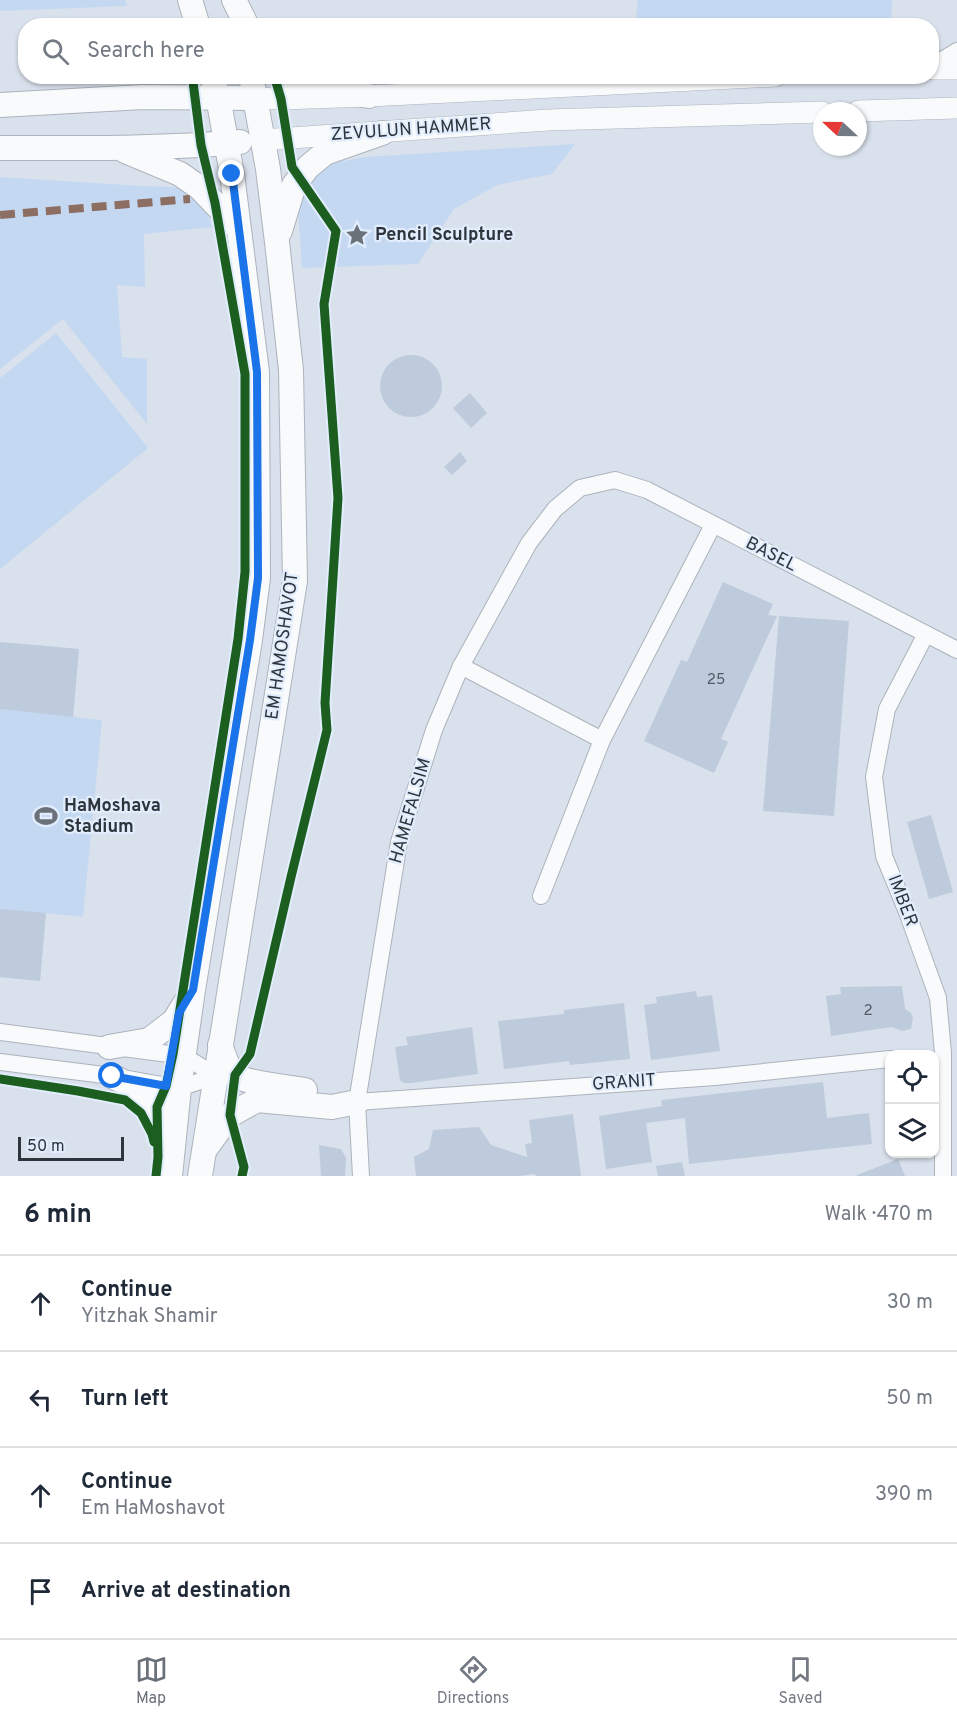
<!DOCTYPE html>
<meta charset="utf-8">
<style>
:root{--surface:#fff;--page:#f2f2f3;--text:#1f2937;--muted:#747a83;--line:#e0e1e3;--accent:#6a7179}
body{margin:0;font-family:Overpass,sans-serif;background:var(--page);color:var(--text)}
.controls{position:absolute;right:18px;bottom:18px;display:grid;overflow:hidden;border-radius:12px;box-shadow:0 2px 4px #0004}
.controls button{width:54px;height:54px;display:grid;place-items:center;padding:0;border:0;border-bottom:2px solid var(--line);background:var(--surface);color:var(--text);font:30px sans-serif}
.compass{position:absolute;left:813px;top:102px;width:54px;height:54px;border-radius:50%;background:var(--surface);box-shadow:0 2px 4px #0004;rotate:292deg}
.scale{position:absolute;left:18px;bottom:15px;width:106px;box-sizing:border-box;padding-left:6px;border:3px solid #2e343b;border-top:0;font-size:16px;line-height:21px;white-space:nowrap;color:#2e343b;-webkit-text-stroke:4px #e1edfd;paint-order:stroke}
.stop{position:absolute;width:18px;height:18px;margin:-14px;border:4px solid #1a73e8;border-radius:50%;background:#fff}
.stop.end{background:#1a73e8;border-color:#fff;box-shadow:0 2px 6px #0008}
.list{margin:0;padding:0;list-style:none}
h2{display:flex;justify-content:space-between;align-items:center;height:78px;margin:0;padding:0 24px;font-size:26px}
h2 small{font-size:20px;font-weight:400;color:var(--muted)}
.list li{display:grid;grid-template-columns:39px 1fr auto;gap:18px;align-items:center;box-sizing:border-box;height:96px;padding:0 24px;border-top:2px solid var(--line)}
.list b{display:block;font-size:22px;white-space:nowrap}
.list p{margin:0;font-size:20px;white-space:nowrap;color:var(--muted)}
.list em{font-size:20px;font-style:normal;color:var(--muted)}
.icon{flex:none;width:33px;height:33px;fill:none;stroke:currentColor;stroke-width:2;stroke-linecap:round;stroke-linejoin:round}
.map{position:relative;flex:none;width:957px;height:1176px;overflow:hidden}
.search{position:absolute;background:var(--surface);box-shadow:0 2px 4px #0004;left:18px;right:18px;top:18px;height:66px;display:flex;align-items:center;gap:15px;box-sizing:border-box;padding:0 21px;border-radius:24px;color:var(--muted);font-size:22px}
.sheet{height:462px;background:var(--surface)}
nav{display:flex;justify-content:space-around;align-items:center;box-sizing:border-box;height:84px;border-top:2px solid var(--line);background:var(--surface);font-size:16px;color:var(--muted)}
nav a{display:grid;justify-items:center;gap:3px}
nav .on{color:var(--accent)}
.map>svg:first-child{display:block}
.green{fill:#c4d8f2}
.building{fill:#becbdc}
.lines{fill:none;stroke-linecap:round;stroke-linejoin:round}
.minor-casing{stroke:#acb3bc;stroke-width:18}
.tertiary-casing{stroke:#acb3bc;stroke-width:22}
.secondary-casing{stroke:#acb3bc;stroke-width:26}
.minor{stroke:#f9fafc;stroke-width:16}
.tertiary{stroke:#f9fafc;stroke-width:21}
.secondary{stroke:#f9fafc;stroke-width:24}
.quiet{stroke:#8d6e63;stroke-width:8;stroke-dasharray:15 8;stroke-linecap:butt}
.cycleway-casing{stroke:#e1edfd;stroke-width:13}
.cycleway{stroke:#1b5e20;stroke-width:9}
.route{stroke:#1a73e8;stroke-width:8}
.labels{text-anchor:middle;dominant-baseline:central;stroke-width:4.5;stroke-linejoin:round;paint-order:stroke}
.number-label{font-size:15px;fill:#535a64}
.street-label{font-size:18px;fill:#2e343b;stroke:#e1edfd}
.poi-label{font-size:18px;font-weight:bold;fill:#2e343b;stroke:#e1edfd;text-anchor:start}
</style>
<div class="map">
<svg width="957" height="1176" viewBox="0 0 957 1176">
<rect width="100%" height="100%" fill="#d9e1ec"/>
<!-- green -->
<g class="green">
<path d="M0,0H125L127,6L0,11Z"/>
<path d="M638,0H892L891,25L760,26L636,19Z"/>
<path d="M575,144L552,174L497,185L454,209L418,264L302,268L298,209L312,179L334,163L365,157Z"/>
<path d="M0,177L142,186L173,187L202,196L212,227L144,234L145,287L117,285L122,357L147,359V424L63,319L0,369Z"/>
<path d="M56,333L148,448L0,569V378Z"/>
<path d="M0,642L79,649L73,717L102,720L83,917L46,913L40,981L0,977Z"/>
</g>
<!-- building -->
<g class="building">
<circle cx="411" cy="386" r="31"/>
<path d="M470,393L487,413L471,428L453,408Z"/>
<path d="M460,452L467,461L452,475L444,467Z"/>
<path d="M723,582L773,604L768,615L777,616L721,739L728,742L714,773L644,741L681,660L687,662Z"/>
<path d="M779,616L849,621L834,816L763,811Z"/>
<path d="M0,642L79,649L73,717L0,709Z"/>
<path d="M931,815L953,892L929,899L907,822Z"/>
<path d="M0,909L46,913L40,981L0,977Z"/>
<path d="M902,986L905,1009L911,1013L913,1018L911,1029L902,1031L892,1027L831,1036L826,996L841,994L840,987Z"/>
<path d="M696,991L697,997L712,995L720,1051L651,1060L644,1005L657,1003L656,997Z"/>
<path d="M624,1003L630,1059L570,1065L569,1061L504,1069L498,1021L564,1014V1010Z"/>
<path d="M472,1027L478,1074L411,1083H404L400,1080L395,1047L408,1045L406,1037Z"/>
<path d="M823,1082L827,1118L869,1113L872,1144L689,1164L685,1118L646,1123L652,1162L606,1169L599,1116L662,1106L661,1100Z"/>
<path d="M573,1114L581,1176H536L535,1174L519,1176H416L414,1157L429,1149L433,1130L479,1127L491,1145L527,1157L525,1144L532,1143L529,1120Z"/>
<path d="M319,1145L341,1149L346,1158L345,1176H321Z"/>
<path d="M898,1159L905,1176H857V1175Z"/>
<path d="M682,1162L685,1176H658L656,1166Z"/>
</g>
<g class="lines">
<!-- minor casing -->
<g class="minor-casing">
<g id="minor">
<path d="M932,63L942,60L957,51"/>
<path d="M926,634L887,709L874,777L884,856L907,912L938,998L943,1053V1176"/>
<path d="M461,666L602,740L541,896"/>
<path d="M602,740L713,525"/>
<path d="M0,1032L184,1056L216,1076"/>
<path d="M0,1062L112,1076L179,1088L216,1076"/>
<path d="M357,1102L715,1077L890,1059"/>
<path d="M361,1176L357,1102L399,842L434,730L461,666L529,543L555,509L580,488L615,480L647,490L957,650"/>
</g>
</g>
<!-- tertiary casing -->
<g class="tertiary-casing">
<g id="tertiary">
<path d="M932,69H957"/>
<path d="M255,98L281,99L369,96L776,76"/>
<path d="M858,111L957,108"/>
<path d="M262,140L548,120L822,112"/>
</g>
</g>
<!-- secondary casing -->
<g class="secondary-casing">
<g id="secondary">
<path d="M190,0L198,26"/>
<path d="M234,0L247,26"/>
<path d="M283,76L311,86L369,96"/>
<path d="M0,105L143,97L255,98"/>
<path d="M0,148C80,148 160,149 240,142"/>
<path d="M125,151L180,174L200,188L238,228"/>
<path d="M280,231L294,185L308,167L325,153L382,133"/>
<path d="M220,1045C224,1054 227,1069 235,1075C247,1084 289,1087 305,1090"/>
<path d="M109,1047L149,1040L174,1021L189,997"/>
<path d="M112,1076L142,1092L157,1107L171,1146"/>
<path d="M206,1148L230,1115L257,1100L332,1107L357,1102"/>
<path d="M170,1176L179,1088L193,990L250,640L258,578L257,372L232,174L218,97L212,76"/>
<path d="M200,1176L295,581L291,370L277,242L268,169L251,76"/>
</g>
</g>
<!-- minor -->
<use href="#minor" class="minor"/>
<!-- tertiary -->
<use href="#tertiary" class="tertiary"/>
<!-- secondary -->
<use href="#secondary" class="secondary"/>
<!-- quiet -->
<path class="quiet" d="M0,215L190,199"/>
<!-- cycleway casing -->
<g class="cycleway-casing">
<g id="cycleway">
<path d="M0,1079L78,1091L125,1100L141,1113L152,1134L154,1142"/>
<path d="M156,1176L158,1157L157,1107L166,1086L173,1054L238,639L245,572V374L215,203L201,145L193,82L190,76"/>
<path d="M242,1176L244,1167L230,1115L235,1075L250,1054L291,877L327,730L325,703L338,498L324,304L336,231L292,167L281,99L276,82L278,76"/>
</g>
</g>
<!-- cycleway -->
<use href="#cycleway" class="cycleway"/>
</g>
<g class="lines">
<!-- route -->
<path class="route" d="M112,1076L166,1086L179,1013L193,990L250,640L258,578L257,372L232,174"/>
</g>
<!-- icons -->
<defs>
<g id="sight-bare" transform="scale(1.8)"><path d="M0-6L1.8-2.2L6-1.7L2.9 1.2L3.7 5.4L0 3.3L-3.7 5.4L-2.9 1.2L-6-1.7L-1.8-2.2Z" fill="#6a7179" stroke="#e1edfd" stroke-width="2.5" paint-order="stroke"/></g>
<g id="stadium-bare" transform="scale(1.8)"><path d="M0-5a6.5 5 0 1 0 0 10a6.5 5 0 1 0 0-10ZM-3.5-1.8h7v3.6h-7Z" fill="#6a7179" stroke="#e1edfd" stroke-width="2.5" paint-order="stroke"/></g>
</defs>
<g fill-rule="evenodd">
<use href="#sight-bare" x="357" y="235"/>
<use href="#stadium-bare" x="46" y="816"/>
</g>
<g class="labels">
<!-- number labels -->
<g class="number-label">
<text x="716" y="680">25</text>
<text x="868" y="1011">2</text>
</g>
<!-- street labels -->
<g class="street-label">
<text transform="translate(411 130) rotate(-4)">ZEVULUN HAMMER</text>
<text transform="translate(771 555) rotate(27)">BASEL</text>
<text transform="translate(283 646) rotate(-82)">EM HAMOSHAVOT</text>
<text transform="translate(411 811) rotate(-74)">HAMEFALSIM</text>
<text transform="translate(902 901) rotate(69)">IMBER</text>
<text transform="translate(624 1083) rotate(-4)">GRANIT</text>
</g>
<!-- poi labels -->
<g class="poi-label">
<text x="375" y="235">Pencil Sculpture</text>
<text x="64" y="806">HaMoshava<tspan x="64" dy="21">Stadium</tspan></text>
</g>
</g>
</svg>
<div class="controls">
<button><svg class="icon" aria-label="locate" viewBox="0 0 24 24"><circle cx="12" cy="12" r="6"/><path d="M12 2v4M12 18v4M2 12h4M18 12h4"/></svg></button>
<button><svg class="icon" aria-label="layers" viewBox="0 0 24 24"><path d="M12 4l9 5-9 5-9-5zM3 14l9 5 9-5"/></svg></button>
</div>
<svg class="compass" viewBox="-18 -18 36 36"><path d="M0-13l5 13h-10z" fill="#e53935"/><path d="M0 13l5-13h-10z" fill="#747a83"/></svg>
<div class="scale">50 m</div>
<div class="stop" style="left:112px;top:1076px"></div>
<div class="stop end" style="left:232px;top:174px"></div>
<div class="search"><svg class="icon" aria-label="search" viewBox="0 0 24 24"><circle cx="10" cy="10" r="6"/><path d="M15 15l6 6"/></svg>Search here</div>
</div>
<section class="sheet">
<h2>6 min<small>Walk · 470 m</small></h2>
<ul class="list">
<li><svg class="icon" aria-label="ahead" viewBox="0 0 24 24"><path d="M12 20V5M6 11l6-6 6 6"/></svg><div><b>Continue</b><p>Yitzhak Shamir</p></div><em>30 m</em></li>
<li><svg class="icon" aria-label="left" viewBox="0 0 24 24"><path d="M17 20v-9H6M10 6l-5 5 5 5"/></svg><div><b>Turn left</b></div><em>50 m</em></li>
<li><svg class="icon" aria-label="ahead" viewBox="0 0 24 24"><path d="M12 20V5M6 11l6-6 6 6"/></svg><div><b>Continue</b><p>Em HaMoshavot</p></div><em>390 m</em></li>
<li><svg class="icon" aria-label="arrive" viewBox="0 0 24 24"><path d="M6 21V4h12l-3 4 3 4H6"/></svg><div><b>Arrive at destination</b></div></li>
</ul>
</section>
<nav>
<a class="on"><svg class="icon" aria-label="map" viewBox="0 0 24 24"><path d="M3 6l6-2 6 2 6-2v14l-6 2-6-2-6 2zM9 4v14M15 6v14"/></svg>Map</a>
<a><svg class="icon" aria-label="directions" viewBox="0 0 24 24"><path d="M12 3l9 9-9 9-9-9zM9 14v-3h6M13 9l2 2-2 2"/></svg>Directions</a>
<a><svg class="icon" aria-label="saved" viewBox="0 0 24 24"><path d="M7 4h10v16l-5-4-5 4z"/></svg>Saved</a>
</nav>
